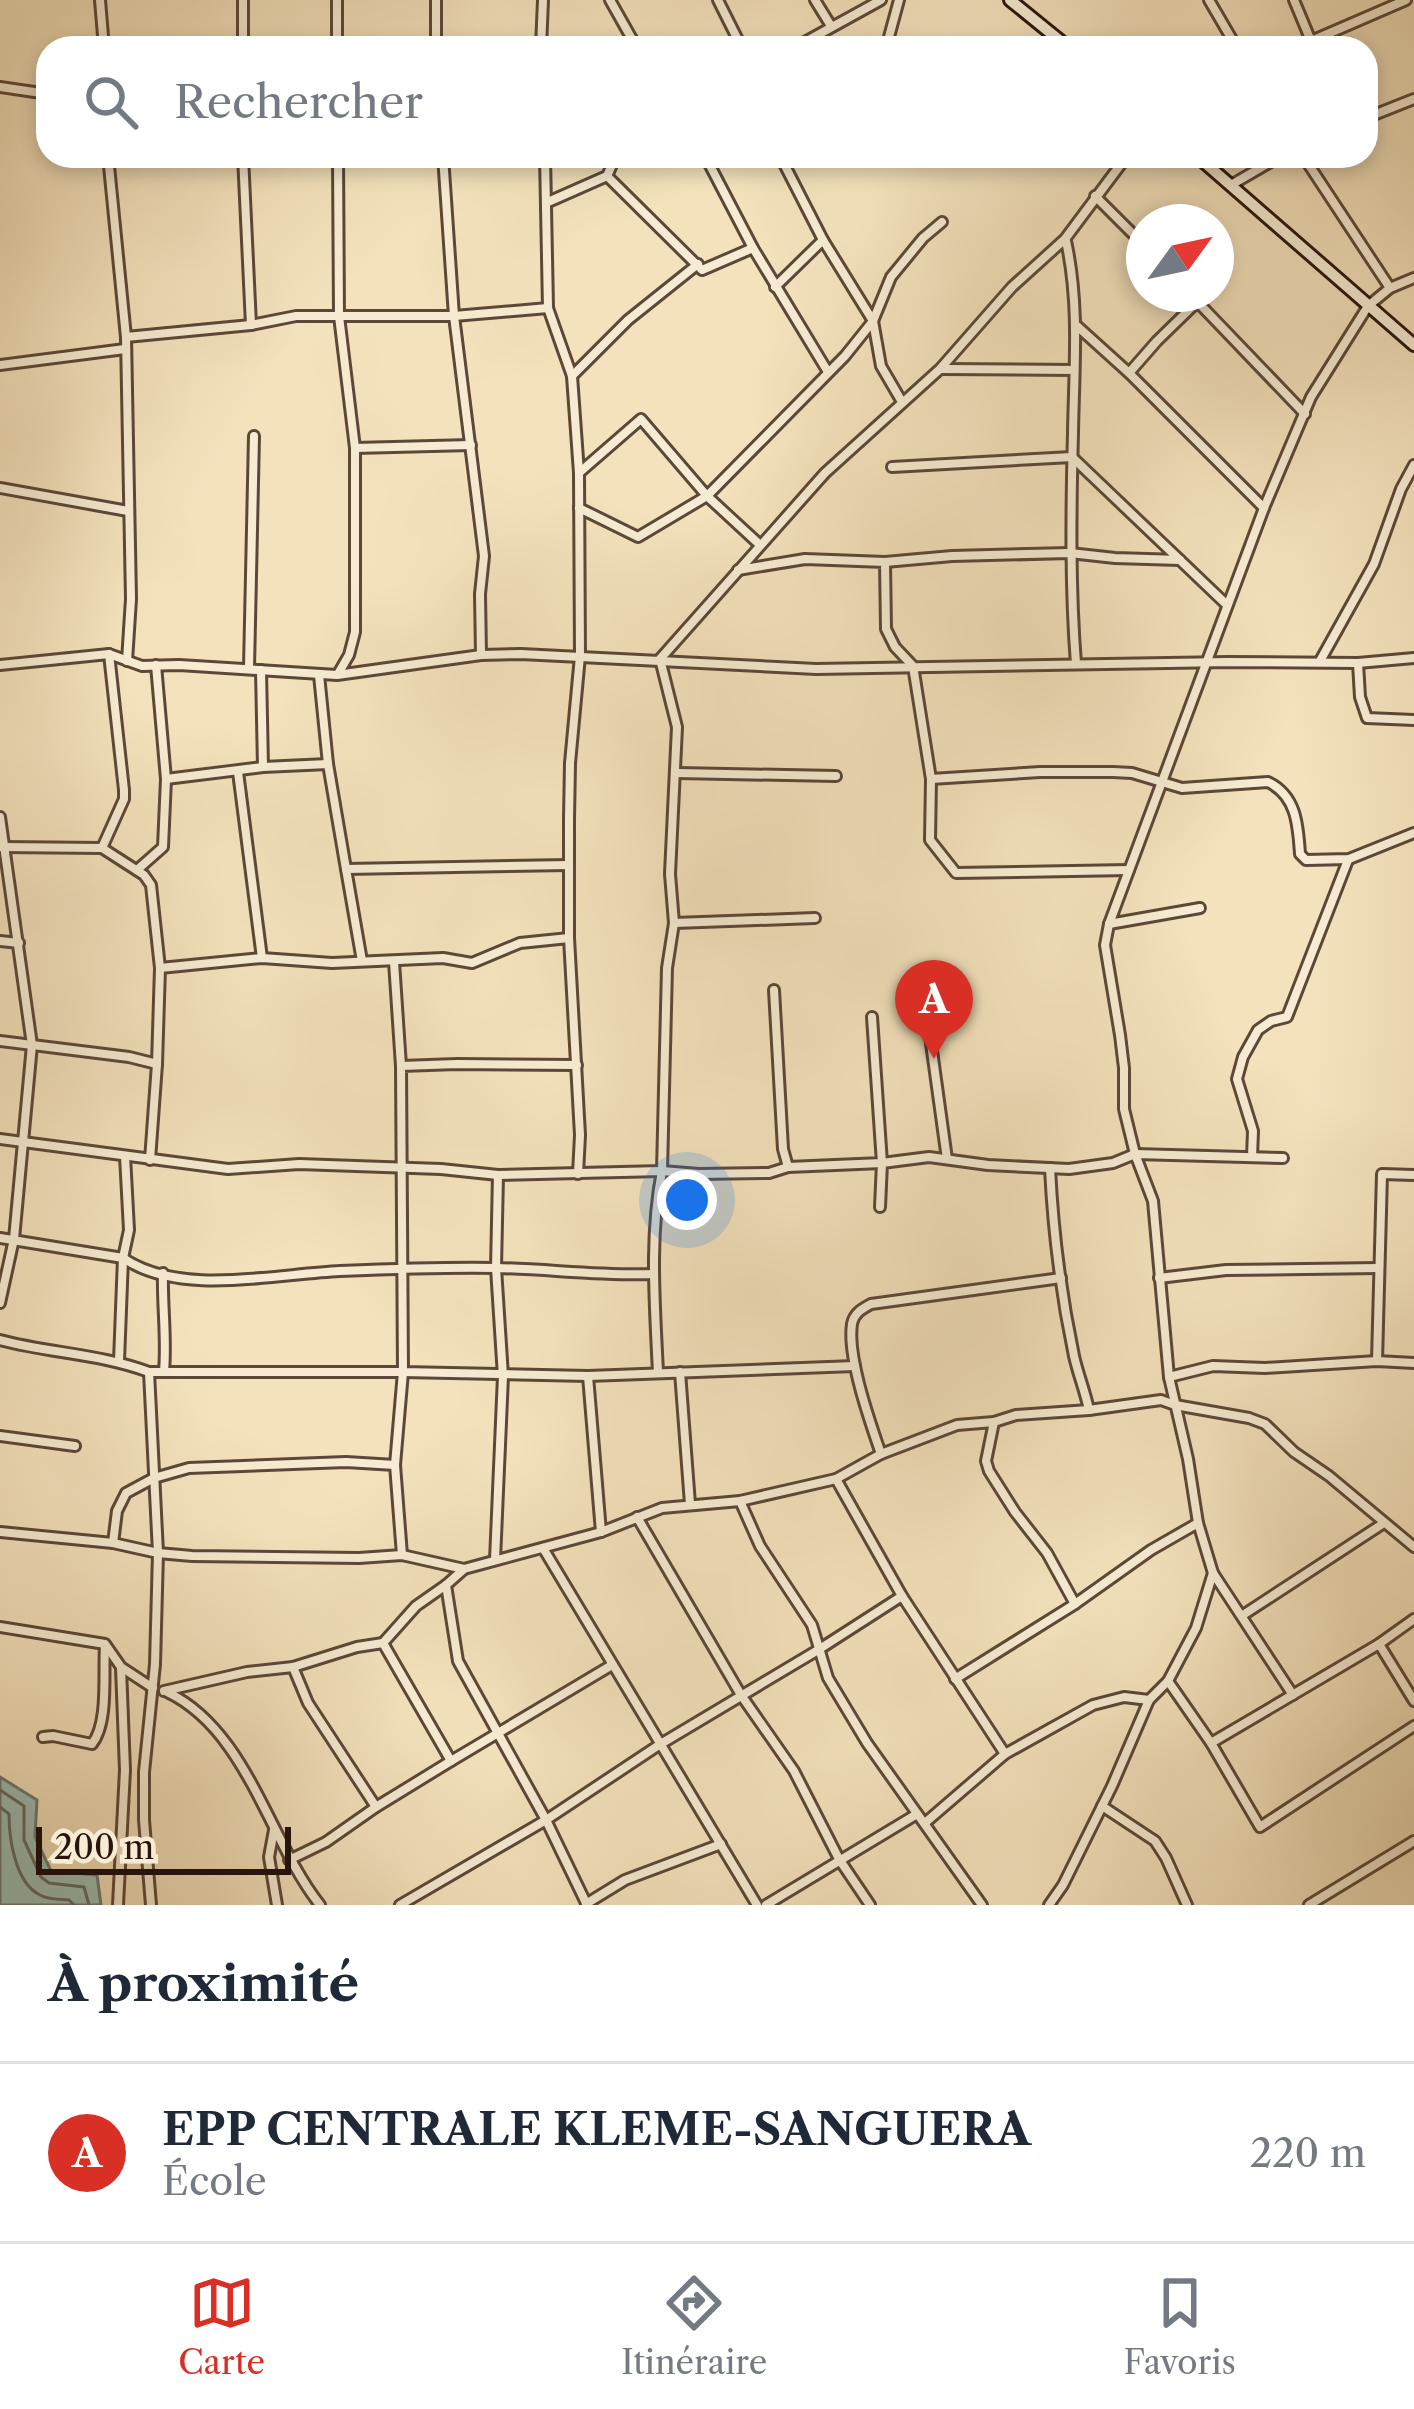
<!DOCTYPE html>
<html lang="fr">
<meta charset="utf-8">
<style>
:root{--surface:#fff;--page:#f2f2f3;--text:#1f2937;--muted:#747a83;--line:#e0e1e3;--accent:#d93025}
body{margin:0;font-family:"Libre Caslon Text",serif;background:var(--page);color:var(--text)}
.compass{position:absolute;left:1126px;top:204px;width:108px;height:108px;border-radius:50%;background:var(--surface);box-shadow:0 6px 18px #0003;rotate:57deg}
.scale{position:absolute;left:36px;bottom:30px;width:255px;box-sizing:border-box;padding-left:12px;border:6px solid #29150c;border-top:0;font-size:33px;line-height:42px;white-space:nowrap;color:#29150c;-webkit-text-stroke:9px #f7ecd3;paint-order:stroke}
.you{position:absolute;left:687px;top:1200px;width:42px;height:42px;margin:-30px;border:9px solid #fff;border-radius:50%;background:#1a73e8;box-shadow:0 0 0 18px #1a73e833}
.badge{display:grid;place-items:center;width:78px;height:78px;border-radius:50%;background:var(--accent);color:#fff;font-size:39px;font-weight:700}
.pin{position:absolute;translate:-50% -99px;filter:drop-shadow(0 3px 6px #0008)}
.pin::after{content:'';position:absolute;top:63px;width:42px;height:36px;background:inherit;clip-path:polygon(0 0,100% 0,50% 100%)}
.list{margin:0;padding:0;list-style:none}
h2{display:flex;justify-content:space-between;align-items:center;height:156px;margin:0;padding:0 48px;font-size:51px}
h2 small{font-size:39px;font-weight:400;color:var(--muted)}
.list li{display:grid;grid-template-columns:78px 1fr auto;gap:36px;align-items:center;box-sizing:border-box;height:180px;padding:0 48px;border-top:3px solid var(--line)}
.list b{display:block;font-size:45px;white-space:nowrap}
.list p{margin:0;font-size:39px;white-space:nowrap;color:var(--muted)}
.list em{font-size:39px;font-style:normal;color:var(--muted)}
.icon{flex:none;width:66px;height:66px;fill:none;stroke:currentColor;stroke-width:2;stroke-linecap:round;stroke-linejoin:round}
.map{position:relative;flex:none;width:1414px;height:1905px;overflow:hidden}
.search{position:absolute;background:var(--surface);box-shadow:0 6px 18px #0003;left:36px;right:36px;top:36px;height:132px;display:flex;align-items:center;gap:30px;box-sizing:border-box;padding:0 42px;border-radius:36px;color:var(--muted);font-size:45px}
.sheet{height:336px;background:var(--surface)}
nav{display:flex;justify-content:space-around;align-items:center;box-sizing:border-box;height:168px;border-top:3px solid var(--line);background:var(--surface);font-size:33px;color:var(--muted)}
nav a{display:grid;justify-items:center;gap:6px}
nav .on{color:var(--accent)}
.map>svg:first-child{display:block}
.water{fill:#9bbdb4;stroke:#6d7a71;stroke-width:3}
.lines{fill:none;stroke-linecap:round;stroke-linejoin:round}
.shore{stroke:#626960;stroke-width:3}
.street-casing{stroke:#5c4838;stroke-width:14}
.secondary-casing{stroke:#29150c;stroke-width:16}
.street{stroke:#f7ecd3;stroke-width:8}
.secondary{stroke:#f7ecd3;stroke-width:10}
</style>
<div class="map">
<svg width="1414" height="1905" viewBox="0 0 1414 1905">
<rect width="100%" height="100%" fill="#f3e2bc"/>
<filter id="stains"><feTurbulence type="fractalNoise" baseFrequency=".00167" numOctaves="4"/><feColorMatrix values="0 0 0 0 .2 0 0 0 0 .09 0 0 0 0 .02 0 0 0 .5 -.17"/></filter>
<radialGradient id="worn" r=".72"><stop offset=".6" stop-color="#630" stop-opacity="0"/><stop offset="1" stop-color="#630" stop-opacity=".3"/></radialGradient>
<!-- water -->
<path class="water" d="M0,1777L37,1800L35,1837L51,1871L97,1875L101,1905H0Z"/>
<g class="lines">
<!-- shore -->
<g class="shore">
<path d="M0,1790L24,1806V1840L41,1877L49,1883L84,1887L89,1905"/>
<path d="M0,1807L9,1814C9,1838 15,1883 40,1895C48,1900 60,1899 69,1900L74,1905"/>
</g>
<!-- street casing -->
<g class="street-casing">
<g id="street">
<path d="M100,0L104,48"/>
<path d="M337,0V48"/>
<path d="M436,0V48"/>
<path d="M610,0L637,48"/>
<path d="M718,0L742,48"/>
<path d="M815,0L831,26"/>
<path d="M1209,0L1237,48"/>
<path d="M1294,0L1311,41"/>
<path d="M243,48V0"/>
<path d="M541,48L543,0"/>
<path d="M794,48L881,0"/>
<path d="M886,48L899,0"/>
<path d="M1295,48L1406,0"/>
<path d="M0,87L48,94"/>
<path d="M1366,118L1414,99"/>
<path d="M108,156L126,337L131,599L127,661"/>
<path d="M243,156L251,325"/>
<path d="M443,156L454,316L484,556L480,594L481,655"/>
<path d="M545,156L548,308L572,376L579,473L580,656L570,763L569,819V938L580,1135L578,1174"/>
<path d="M705,156L753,248L828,372"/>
<path d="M780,156L823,240L873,321L881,366L902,402"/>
<path d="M1303,156L1390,288"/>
<path d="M607,176L702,270L753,248"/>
<path d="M1231,185L1281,156"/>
<path d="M1095,196L1144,245"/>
<path d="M548,202L607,176L616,156"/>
<path d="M1066,241C1080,305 1074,368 1073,433C1071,511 1070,587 1076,664"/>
<path d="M775,287L823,240"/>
<path d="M1190,294L1305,414"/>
<path d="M1077,326L1129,373L1264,508"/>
<path d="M126,337L251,325L296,316H454L548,308"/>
<path d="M0,365L125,349"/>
<path d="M942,369L1074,370"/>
<path d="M1129,373L1157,341L1197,302"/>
<path d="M572,376L628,320L698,264"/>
<path d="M355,448L471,445"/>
<path d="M892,467L1072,457L1227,605"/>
<path d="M580,472L641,419L707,496L759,544"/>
<path d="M0,488L128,511"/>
<path d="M579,508L638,537L707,496L845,356L873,321L891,277L923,238L942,222"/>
<path d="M885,562L952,556L1070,553L1115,558L1180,560"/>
<path d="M738,570L805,559L885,562L886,629L895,647L913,666L931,779L930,840L956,873L1129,870"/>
<path d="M1320,661L1374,564L1401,489L1414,465"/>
<path d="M1358,663L1360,697L1367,718L1414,720"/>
<path d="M0,665L109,654L142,666L179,665L337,675L481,655L521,654L816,669L1228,662L1358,663L1414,658"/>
<path d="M156,665L166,779L263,767L328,764"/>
<path d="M249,668L254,436"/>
<path d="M261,670L263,767"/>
<path d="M338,674L349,655L355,632V448L339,316L338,156"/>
<path d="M319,675L328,764L346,869L569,865"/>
<path d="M238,772L262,958"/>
<path d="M677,773L836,776"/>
<path d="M931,779L1040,772H1113L1132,773L1182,788L1268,782C1297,796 1298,826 1300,854L1306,860L1349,859L1414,833"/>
<path d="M0,817L32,1045L14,1239L0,1303"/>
<path d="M1,847L102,848L124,799V790L109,654"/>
<path d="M102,848L144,875L151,885L160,968"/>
<path d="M346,869L362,961"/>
<path d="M137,870L163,847L166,779"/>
<path d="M674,923L815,918"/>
<path d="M1109,924L1200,908"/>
<path d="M0,941L19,943"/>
<path d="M394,962L401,1066"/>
<path d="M774,990L783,1149L788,1167"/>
<path d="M925,1000L947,1159"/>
<path d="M0,1041L129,1057L157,1064L150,1160"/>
<path d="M157,1064L160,968L262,958L332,963L443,958L472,963L520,943L569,938"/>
<path d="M577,1065L457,1064L401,1066L403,1372L588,1376L855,1366"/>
<path d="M0,1139L228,1169L299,1164L441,1169L498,1175L662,1171L699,1174L769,1173L788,1167L882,1163L872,1017"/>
<path d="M1252,1157L1253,1131L1237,1079L1243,1057L1258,1030L1271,1021L1287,1017L1348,860"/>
<path d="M1050,1168C1053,1231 1061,1294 1074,1356C1078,1374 1085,1391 1089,1410"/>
<path d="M880,1207L882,1163L929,1157L988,1165L1069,1169L1113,1163L1135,1154L1283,1158"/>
<path d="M0,1238L123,1258C180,1297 275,1274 340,1271C391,1269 444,1267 496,1268C549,1269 601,1276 653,1274"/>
<path d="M163,1273C162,1306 167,1338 164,1371"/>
<path d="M1159,1278L1226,1270L1379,1268"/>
<path d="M0,1340C49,1353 101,1354 149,1372H403L395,1465L402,1555"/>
<path d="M119,1361L123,1258L129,1230L125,1156"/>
<path d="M1377,1361L1382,1174L1414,1175"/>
<path d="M149,1372L158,1553L155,1664L144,1772V1820L151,1905"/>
<path d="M680,1372L690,1504"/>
<path d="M658,1373C655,1306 649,1237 662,1171L667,968L674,923L670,874L677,727L660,659L825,473L940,369L1012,287L1065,239L1127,156"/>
<path d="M588,1376L601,1532"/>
<path d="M1169,1377L1213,1366L1265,1368L1377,1361L1414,1363"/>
<path d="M994,1422L986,1461L989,1471L1015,1512L1047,1553L1075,1604"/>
<path d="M0,1436L75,1446"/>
<path d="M881,1454C870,1422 847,1357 852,1324C854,1313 862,1309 871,1304L1061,1278"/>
<path d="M836,1479L902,1596L1005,1754"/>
<path d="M740,1501L760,1546L812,1625L828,1678L867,1743L982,1905"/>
<path d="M637,1517L741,1695L794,1771L839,1859L870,1905"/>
<path d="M0,1532L113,1543L158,1553L192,1556L359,1558L402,1555L464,1569L601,1532L662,1508L740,1501L836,1479L881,1454L957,1425L994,1422L1016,1415L1089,1410L1161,1400L1175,1405L1249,1418L1265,1424L1294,1452L1329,1476L1414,1547"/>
<path d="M113,1543L117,1511L126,1493L154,1478L189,1468L346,1462L395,1465"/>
<path d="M543,1548L757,1905"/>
<path d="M495,1560L503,1376L496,1268L498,1175"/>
<path d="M463,1570L446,1585L458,1661L546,1820L587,1905"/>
<path d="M1213,1573L1293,1695"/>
<path d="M1243,1615L1384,1523"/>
<path d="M0,1627L105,1644L121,1667L153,1688"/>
<path d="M383,1643L416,1606L446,1585"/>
<path d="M1379,1644L1414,1701"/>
<path d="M293,1667L308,1703L376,1807"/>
<path d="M955,1679L1075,1604L1151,1550L1198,1523"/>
<path d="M1168,1681L1211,1743L1260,1827L1414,1726"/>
<path d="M164,1691L247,1672L293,1667L357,1647L383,1643L451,1761L612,1665"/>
<path d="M167,1692C247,1730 268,1839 320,1905"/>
<path d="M43,1737L53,1736L92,1744C109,1723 103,1673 105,1646"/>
<path d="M1211,1743L1379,1644L1414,1619"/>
<path d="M1102,1806L1155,1841L1166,1858L1187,1905"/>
<path d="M926,1822L1005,1754L1093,1705L1124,1697L1149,1700"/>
<path d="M274,1830L269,1857L277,1905"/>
<path d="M289,1860L326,1842L376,1807L451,1761"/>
<path d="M586,1904L625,1880L721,1844"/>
<path d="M118,1905L125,1770L121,1668"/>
<path d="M400,1905L546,1820L659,1745L818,1650L902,1596"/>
<path d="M766,1905L917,1814"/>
<path d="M1049,1905L1063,1885L1112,1786L1149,1700L1168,1681L1196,1628L1213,1573L1198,1523L1188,1459L1169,1377L1153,1201L1135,1154L1124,1109V1068L1120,1035L1105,945L1109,924L1264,508L1311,397L1368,306L1390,288L1414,278"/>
<path d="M1309,1905L1414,1841"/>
</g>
</g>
<!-- secondary casing -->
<g class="secondary-casing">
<g id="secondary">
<path d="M1010,0L1069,48"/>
<path d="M1197,156L1414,345"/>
</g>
</g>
<!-- street -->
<use href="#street" class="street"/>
<!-- secondary -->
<use href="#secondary" class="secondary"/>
</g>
<rect width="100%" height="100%" filter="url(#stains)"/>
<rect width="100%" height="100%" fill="url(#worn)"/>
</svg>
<svg class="compass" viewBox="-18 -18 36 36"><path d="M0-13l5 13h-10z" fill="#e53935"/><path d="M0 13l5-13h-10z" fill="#747a83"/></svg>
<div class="scale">200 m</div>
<div class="you"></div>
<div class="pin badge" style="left:934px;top:1059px">A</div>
<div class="search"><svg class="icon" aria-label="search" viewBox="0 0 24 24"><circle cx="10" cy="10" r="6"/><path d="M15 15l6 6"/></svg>Rechercher</div>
</div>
<section class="sheet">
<h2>À proximité<small></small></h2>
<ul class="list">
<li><span class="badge">A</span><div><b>EPP CENTRALE KLEME-SANGUERA</b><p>École</p></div><em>220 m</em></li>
</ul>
</section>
<nav>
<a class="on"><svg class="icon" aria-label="map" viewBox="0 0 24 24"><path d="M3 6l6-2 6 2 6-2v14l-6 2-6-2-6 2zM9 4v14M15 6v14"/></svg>Carte</a>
<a><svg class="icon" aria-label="directions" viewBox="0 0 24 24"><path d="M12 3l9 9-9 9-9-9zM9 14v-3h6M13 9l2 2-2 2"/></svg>Itinéraire</a>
<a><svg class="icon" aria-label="saved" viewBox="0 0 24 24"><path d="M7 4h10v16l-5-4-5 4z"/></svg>Favoris</a>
</nav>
